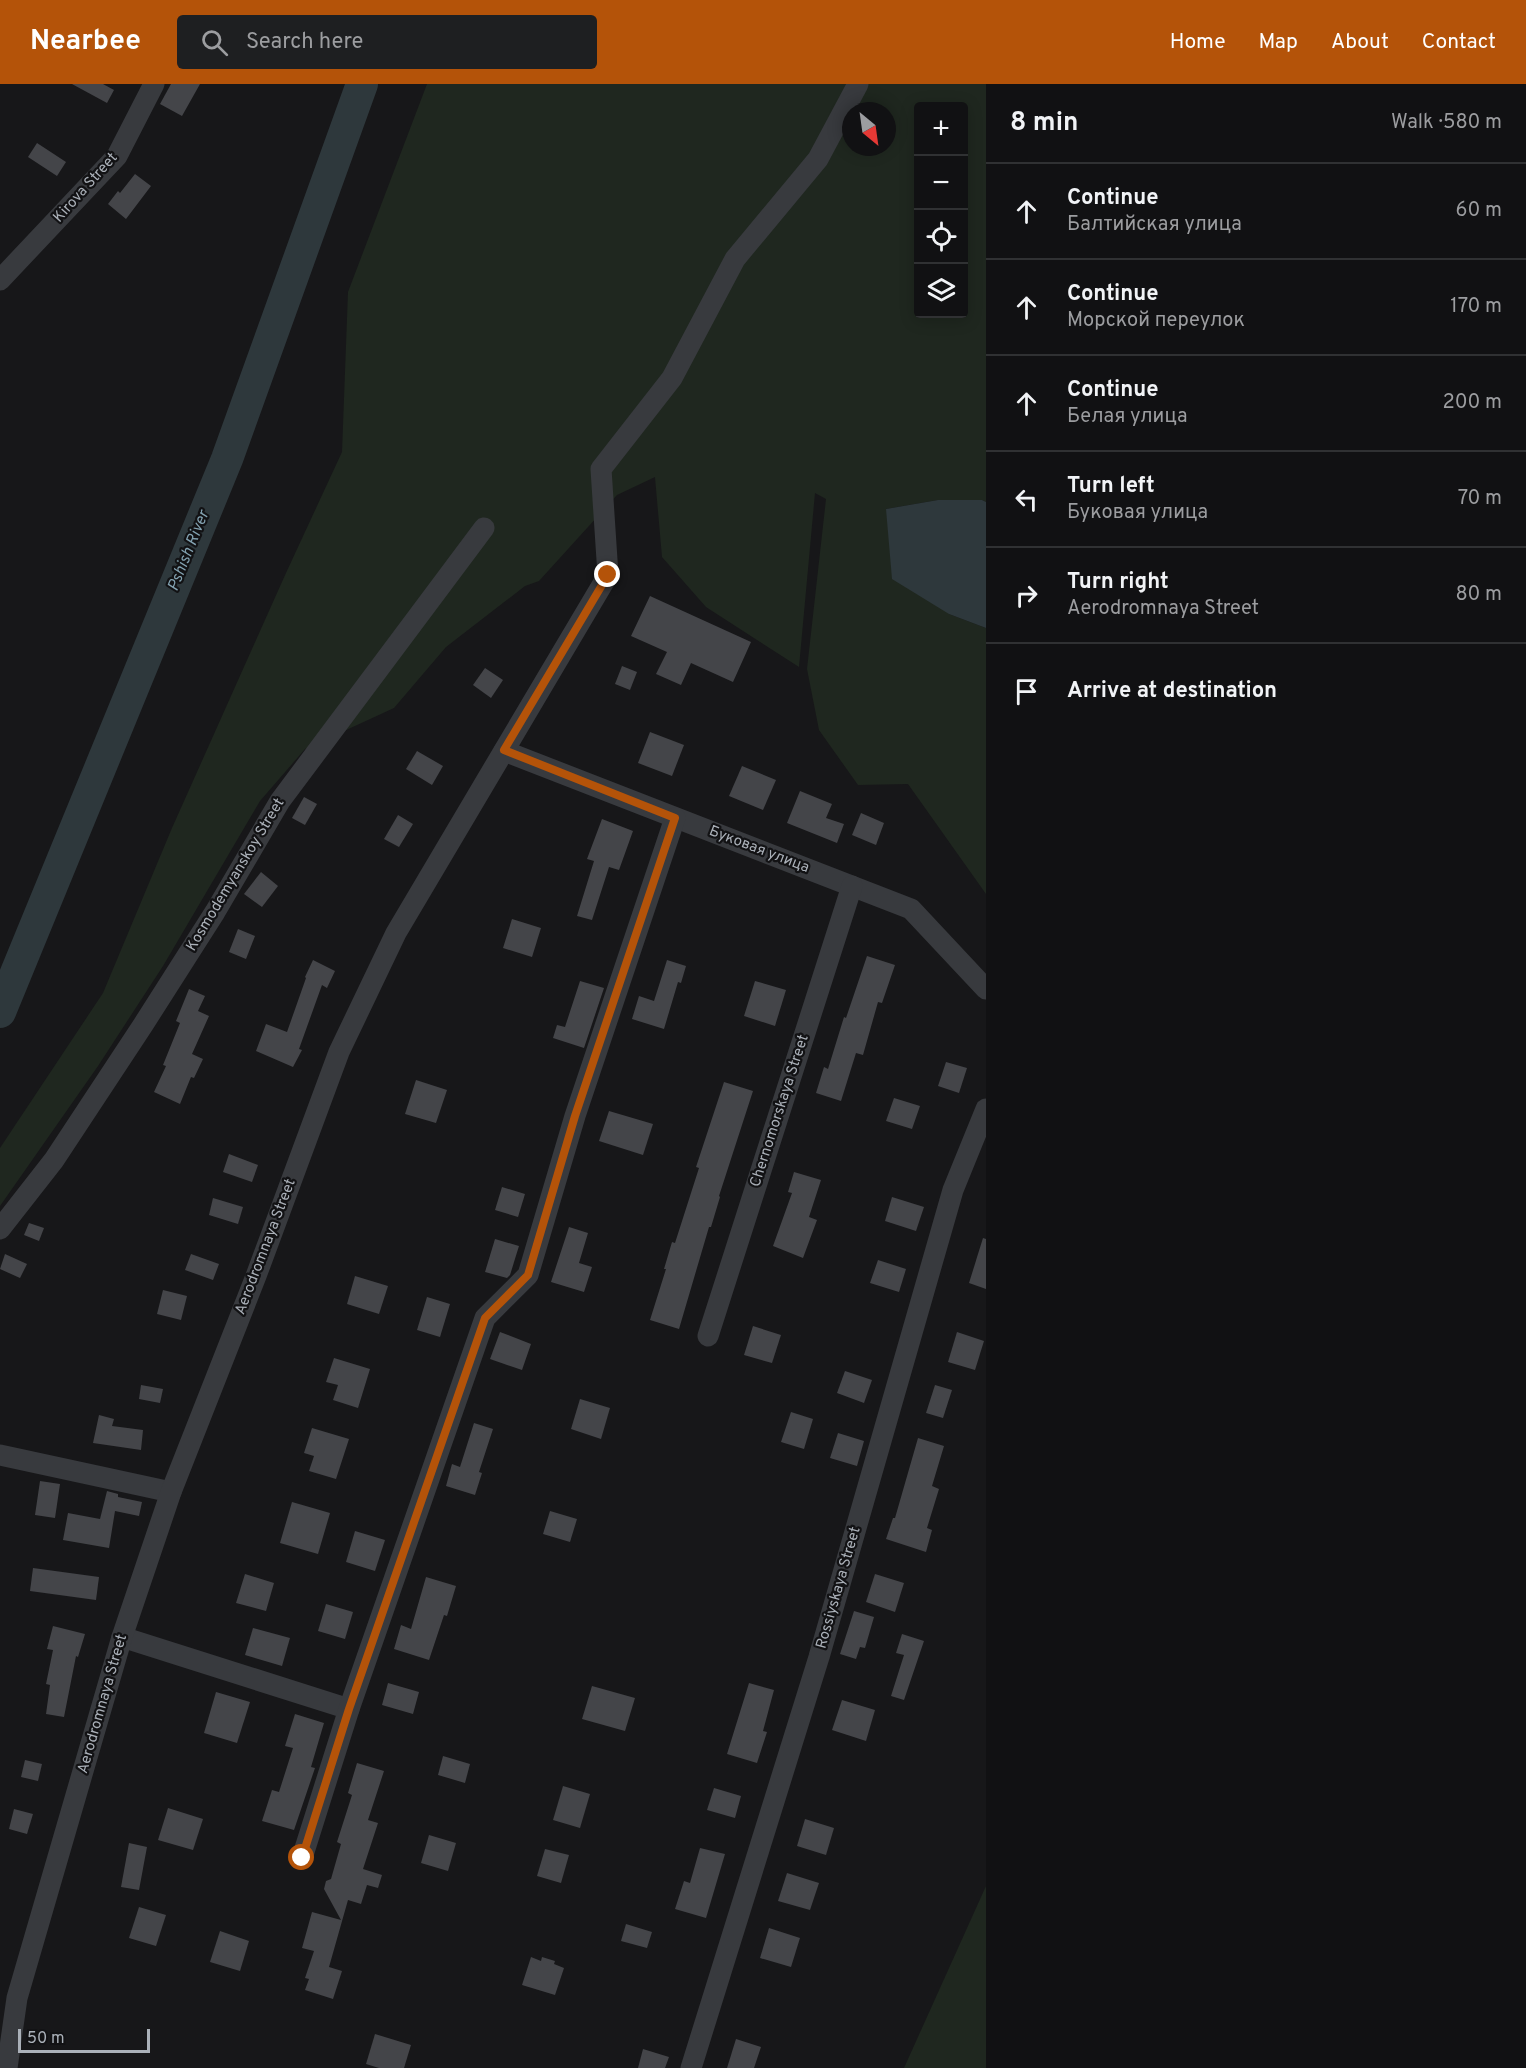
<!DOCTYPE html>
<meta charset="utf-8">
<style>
:root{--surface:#111113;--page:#1e1f21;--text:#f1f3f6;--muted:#9c9da0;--line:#303133;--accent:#b45309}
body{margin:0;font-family:Overpass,sans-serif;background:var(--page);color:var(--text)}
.controls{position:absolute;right:18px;top:18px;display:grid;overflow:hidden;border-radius:6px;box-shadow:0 3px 15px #0003}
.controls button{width:54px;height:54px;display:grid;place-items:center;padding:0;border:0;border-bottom:2px solid var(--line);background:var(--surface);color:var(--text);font:30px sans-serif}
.compass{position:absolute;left:842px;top:18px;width:54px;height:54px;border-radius:50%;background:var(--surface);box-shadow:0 3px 15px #0003;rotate:151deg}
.scale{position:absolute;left:18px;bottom:15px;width:132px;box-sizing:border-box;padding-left:6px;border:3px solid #aab0b8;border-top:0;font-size:16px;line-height:21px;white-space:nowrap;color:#aab0b8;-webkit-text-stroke:4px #121214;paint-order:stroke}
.stop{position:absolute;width:18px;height:18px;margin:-14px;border:4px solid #b45309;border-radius:50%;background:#fff}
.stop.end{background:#b45309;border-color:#fff;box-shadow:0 2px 6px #0008}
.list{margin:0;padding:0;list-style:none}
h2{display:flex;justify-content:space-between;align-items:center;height:78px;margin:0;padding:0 24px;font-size:26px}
h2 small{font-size:20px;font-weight:400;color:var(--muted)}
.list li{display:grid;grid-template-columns:39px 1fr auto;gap:18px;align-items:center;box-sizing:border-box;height:96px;padding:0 24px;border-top:2px solid var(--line)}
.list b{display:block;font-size:22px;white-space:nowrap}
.list p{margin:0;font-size:20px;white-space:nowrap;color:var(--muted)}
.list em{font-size:20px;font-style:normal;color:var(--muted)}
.icon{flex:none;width:33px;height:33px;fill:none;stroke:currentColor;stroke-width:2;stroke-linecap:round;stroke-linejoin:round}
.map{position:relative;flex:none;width:986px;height:1984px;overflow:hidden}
header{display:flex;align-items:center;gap:36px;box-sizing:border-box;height:84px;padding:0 30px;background:var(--accent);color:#fff}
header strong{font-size:28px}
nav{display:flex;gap:33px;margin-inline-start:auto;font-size:21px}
.search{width:420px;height:54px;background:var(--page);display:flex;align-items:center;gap:15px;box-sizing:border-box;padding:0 21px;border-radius:6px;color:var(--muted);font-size:22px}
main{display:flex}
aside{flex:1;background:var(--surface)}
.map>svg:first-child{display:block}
.green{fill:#1f271f;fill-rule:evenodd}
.water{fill:#2e383c}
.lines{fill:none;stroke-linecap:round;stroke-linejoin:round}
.river{stroke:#2e383c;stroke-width:32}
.building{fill:#444549}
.street{stroke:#383a3e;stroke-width:21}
.route{stroke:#b45309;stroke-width:8}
.labels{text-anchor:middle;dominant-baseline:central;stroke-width:4.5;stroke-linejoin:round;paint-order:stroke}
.street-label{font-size:15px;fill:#aab0b8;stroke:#121214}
.water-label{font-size:16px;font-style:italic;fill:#83a2b1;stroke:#121214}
</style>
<header>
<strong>Nearbee</strong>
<div class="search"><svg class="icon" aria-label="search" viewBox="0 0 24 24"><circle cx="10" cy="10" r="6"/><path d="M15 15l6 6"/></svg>Search here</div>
<nav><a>Home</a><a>Map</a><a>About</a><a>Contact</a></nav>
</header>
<main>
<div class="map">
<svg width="986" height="1984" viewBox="0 0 986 1984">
<rect width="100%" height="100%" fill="#171719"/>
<!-- green -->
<g class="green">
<path d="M427,0H986V418L982,416H938L886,425L949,530L986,544V810L908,700L858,701L819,646L807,585L826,415L815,409L799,583L706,523L662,473L655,393L617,411L539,497L525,502L446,563L394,624L305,665L260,717L163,882L98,982L0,1122V1064L103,909L172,744L286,489L342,368L348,208ZM918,22H964V230H918ZM851,27H887V63H851Z"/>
<path d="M986,1802V1984H904Z"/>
</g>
<!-- water -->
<path class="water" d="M938,416H982L986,418V544L949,530L892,495L886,425Z"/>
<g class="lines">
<!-- river -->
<path class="river" d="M0,928L227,375L362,0"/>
</g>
<!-- building -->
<g class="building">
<path d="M72,0H103L114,6L107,19Z"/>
<path d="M171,0H200L182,32L160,20Z"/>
<path d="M37,59L66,78L57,92L28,73Z"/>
<path d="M135,90L151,102L126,135L108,120L118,107L120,109Z"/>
<path d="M650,512L751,558L733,598L691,579L681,601L656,590L667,568L631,552Z"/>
<path d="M622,582L637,588L630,606L615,600Z"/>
<path d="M485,584L503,596L491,614L473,601Z"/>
<path d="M650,648L684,661L672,692L638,679Z"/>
<path d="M417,667L443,682L432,701L406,685Z"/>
<path d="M742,682L776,696L763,726L729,712Z"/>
<path d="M800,707L832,720L826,734L844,740L837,759L787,739Z"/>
<path d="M304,713L317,720L305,741L292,734Z"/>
<path d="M861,729L884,739L876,761L852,751Z"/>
<path d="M398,731L413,740L399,763L384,755Z"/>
<path d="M602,735L633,747L619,786L609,783L592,836L577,832L594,777L587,775Z"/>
<path d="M261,788L278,802L262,823L244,810Z"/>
<path d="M512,835L541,844L532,873L503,864Z"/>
<path d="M238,845L255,852L246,875L229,868Z"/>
<path d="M867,872L895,881L882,919L878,918L863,971L856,969L841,1017L816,1009L824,983L828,985L844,933L846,934Z"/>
<path d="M313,876L335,887L327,904L322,901L299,965L302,966L293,983L256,967L266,940L287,948L306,894L305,893Z"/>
<path d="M667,876L686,882L681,899L678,898L664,945L632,935L639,912L654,917Z"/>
<path d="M580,897L604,904L584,964L553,954L557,941L565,943Z"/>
<path d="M755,897L786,906L775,942L744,932Z"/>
<path d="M189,905L205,912L198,927L209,932L192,970L203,975L194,994L191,993L180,1020L154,1008L166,982L163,981L180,939L176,937Z"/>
<path d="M946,978L967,984L959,1009L938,1002Z"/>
<path d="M416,996L447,1006L436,1039L405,1030Z"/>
<path d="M724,998L753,1007L719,1112L720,1113L711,1143H709L679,1245L650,1236L666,1185H664L672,1158L675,1159L699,1084L696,1083Z"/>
<path d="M894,1014L920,1022L912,1045L886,1037Z"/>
<path d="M609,1027L653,1040L643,1071L599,1057Z"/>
<path d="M229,1070L258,1081L252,1098L223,1088Z"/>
<path d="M794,1088L821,1096L809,1133L817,1136L803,1174L773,1162L792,1109L788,1108Z"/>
<path d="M502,1103L525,1110L518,1133L495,1126Z"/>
<path d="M892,1113L924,1123L916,1147L885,1137Z"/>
<path d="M213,1114L243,1123L238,1140L209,1131Z"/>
<path d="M29,1139L44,1144L39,1157L24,1151Z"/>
<path d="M569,1143L588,1149L579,1179L592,1183L584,1208L551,1198Z"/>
<path d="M983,1154L986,1155V1205L969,1199Z"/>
<path d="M495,1155L519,1162L510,1191L507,1194L485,1188Z"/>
<path d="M5,1170L27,1180L20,1194L0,1185Z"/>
<path d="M191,1170L219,1180L213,1196L185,1186Z"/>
<path d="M878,1176L906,1185L899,1208L870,1199Z"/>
<path d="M355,1192L388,1202L379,1230L347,1220Z"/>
<path d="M163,1206L187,1212L181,1236L157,1230Z"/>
<path d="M427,1213L450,1220L440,1253L417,1246Z"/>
<path d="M753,1242L781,1251L772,1279L744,1271Z"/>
<path d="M500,1248L531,1260L522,1286L490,1275Z"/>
<path d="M957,1248L984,1257L975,1286L948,1278Z"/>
<path d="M334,1274L370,1285L358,1324L333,1316L338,1301L326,1298Z"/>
<path d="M845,1287L872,1296L864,1319L837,1309Z"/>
<path d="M141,1301L163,1305L160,1319L139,1315Z"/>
<path d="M935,1301L952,1306L943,1334L926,1329Z"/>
<path d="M580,1315L610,1324L601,1355L571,1345Z"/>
<path d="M791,1328L813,1335L804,1365L781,1358Z"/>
<path d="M99,1331L114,1335L112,1342L143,1346L141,1366L93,1359Z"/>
<path d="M474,1339L493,1345L479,1388L482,1389L475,1411L446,1402L452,1380L460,1383Z"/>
<path d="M312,1344L349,1355L336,1395L309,1387L314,1372L304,1369Z"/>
<path d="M838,1349L864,1357L857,1382L830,1374Z"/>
<path d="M918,1354L944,1362L932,1402L939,1405L927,1444L932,1446L926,1468L886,1455L893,1434H895Z"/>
<path d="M40,1397L60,1400L55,1434L35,1431Z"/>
<path d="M107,1407L118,1410V1413L142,1418L139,1432L115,1427L109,1464L63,1456L68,1429L100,1435Z"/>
<path d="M292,1418L330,1429L318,1470L280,1459Z"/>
<path d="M550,1427L577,1435L570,1458L543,1450Z"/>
<path d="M355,1447L385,1456L375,1487L346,1478Z"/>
<path d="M33,1484L99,1493L96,1516L30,1507Z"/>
<path d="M245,1490L274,1499L266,1527L236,1519Z"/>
<path d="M875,1490L904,1499L895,1528L866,1518Z"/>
<path d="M426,1493L456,1502L447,1532L444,1531L429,1576L394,1565L401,1541L411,1545Z"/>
<path d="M326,1520L353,1528L345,1555L318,1547Z"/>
<path d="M854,1527L874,1533L865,1564L860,1563L856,1575L840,1570Z"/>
<path d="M53,1542L85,1550L78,1573L76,1572L64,1633L46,1630L50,1601L46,1600L53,1566L47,1565Z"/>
<path d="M253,1544L290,1554L282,1582L245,1571Z"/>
<path d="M902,1550L924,1557L904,1616L891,1612L904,1571L896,1569Z"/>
<path d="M388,1599L419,1608L413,1630L382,1621Z"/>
<path d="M749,1599L774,1606L763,1647L767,1648L757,1679L727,1670Z"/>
<path d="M592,1602L635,1614L625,1647L582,1635Z"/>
<path d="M216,1608L250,1618L237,1659L204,1649Z"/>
<path d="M842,1616L875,1626L866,1657L832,1646Z"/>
<path d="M295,1630L324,1639L311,1683L315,1684L294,1746L262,1737L272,1706L279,1708L293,1664L285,1662Z"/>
<path d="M443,1672L470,1680L465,1699L438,1691Z"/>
<path d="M25,1676L42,1680L38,1697L21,1693Z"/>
<path d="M357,1679L384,1687L368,1736L378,1739L363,1785L382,1791L378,1804L367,1801L361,1820L348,1816L329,1883L342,1887L333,1915L305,1906L309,1895L305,1894L314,1867L302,1864L312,1828L341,1836L324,1805L326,1797L331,1795L341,1760L337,1758L352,1711L348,1709Z"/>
<path d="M563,1702L590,1710L580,1744L553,1736Z"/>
<path d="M714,1704L741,1712L735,1734L707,1726Z"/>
<path d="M168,1724L203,1735L193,1766L158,1756Z"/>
<path d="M14,1725L33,1730L27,1750L9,1745Z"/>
<path d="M805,1735L834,1744L826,1771L797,1762Z"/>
<path d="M429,1751L456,1759L448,1787L421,1779Z"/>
<path d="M129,1759L147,1763L139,1806L121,1803Z"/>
<path d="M700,1764L725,1770L706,1834L675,1825L684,1797L690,1799Z"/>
<path d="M545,1765L569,1771L561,1799L537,1792Z"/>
<path d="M787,1789L819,1799L810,1826L778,1817Z"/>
<path d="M139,1823L166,1831L156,1862L129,1854Z"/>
<path d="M626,1840L652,1848L647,1864L621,1857Z"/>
<path d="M769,1844L800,1854L791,1883L760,1874Z"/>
<path d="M220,1847L249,1857L240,1887L210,1878Z"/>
<path d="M531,1873L541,1877L542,1873L555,1877L554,1880L564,1884L555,1911L522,1901Z"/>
<path d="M375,1950L411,1961L404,1984H379L366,1980Z"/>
<path d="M736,1955L761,1963L754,1984H727Z"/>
<path d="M643,1965L669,1973L665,1984H638Z"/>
</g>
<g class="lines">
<!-- street -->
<g class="street">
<path d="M0,196L117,72L154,0"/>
<path d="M504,667L911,825L986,905"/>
<path d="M0,1145L54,1076L143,941L215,828L280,717L484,444"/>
<path d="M708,1252L852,802"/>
<path d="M0,1371L171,1408"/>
<path d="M122,1553L349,1625"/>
<path d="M302,1774L349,1625L485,1234L528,1191L575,1032L675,734"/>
<path d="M7,1984L17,1914L122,1553L171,1408L256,1192L339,968L396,849L608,491L601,385L672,294L735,175L818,75L858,0"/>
<path d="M691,1984L819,1573L953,1106L986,1025"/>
</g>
</g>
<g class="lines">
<!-- route -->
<path class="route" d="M302,1774L349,1625L485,1234L528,1191L575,1032L675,734L504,666L608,491"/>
</g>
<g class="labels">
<!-- street labels -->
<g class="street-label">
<text transform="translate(86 104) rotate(-48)">Kirova Street</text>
<text transform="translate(759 766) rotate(21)">Буковая улица</text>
<text transform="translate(236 791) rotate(-59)">Kosmodemyanskoy Street</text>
<text transform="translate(780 1027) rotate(-72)">Chernomorskaya Street</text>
<text transform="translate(266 1163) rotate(-69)">Aerodromnaya Street</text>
<text transform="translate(839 1504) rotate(-74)">Rossiyskaya Street</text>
<text transform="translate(103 1620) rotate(-74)">Aerodromnaya Street</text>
</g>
<!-- water labels -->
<g class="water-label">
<text transform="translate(189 467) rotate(-68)">Pshish River</text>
</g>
</g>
</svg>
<div class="controls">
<button>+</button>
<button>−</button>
<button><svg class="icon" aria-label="locate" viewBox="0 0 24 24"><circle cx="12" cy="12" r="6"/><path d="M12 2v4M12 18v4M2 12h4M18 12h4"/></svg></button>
<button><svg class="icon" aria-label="layers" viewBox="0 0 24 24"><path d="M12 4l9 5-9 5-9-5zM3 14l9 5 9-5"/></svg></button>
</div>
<svg class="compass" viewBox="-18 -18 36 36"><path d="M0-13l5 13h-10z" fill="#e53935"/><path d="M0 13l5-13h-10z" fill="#9c9da0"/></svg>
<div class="scale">50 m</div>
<div class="stop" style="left:302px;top:1774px"></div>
<div class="stop end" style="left:608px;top:491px"></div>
</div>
<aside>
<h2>8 min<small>Walk · 580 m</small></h2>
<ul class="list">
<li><svg class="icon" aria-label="ahead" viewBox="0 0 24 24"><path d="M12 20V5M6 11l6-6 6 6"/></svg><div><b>Continue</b><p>Балтийская улица</p></div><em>60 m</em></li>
<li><svg class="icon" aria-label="ahead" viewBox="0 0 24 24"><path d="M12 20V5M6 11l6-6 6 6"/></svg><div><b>Continue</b><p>Морской переулок</p></div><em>170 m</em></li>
<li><svg class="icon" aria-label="ahead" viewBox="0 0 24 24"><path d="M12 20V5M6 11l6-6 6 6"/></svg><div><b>Continue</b><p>Белая улица</p></div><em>200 m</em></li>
<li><svg class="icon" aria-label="left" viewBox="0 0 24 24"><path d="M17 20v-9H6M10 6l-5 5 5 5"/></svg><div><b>Turn left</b><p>Буковая улица</p></div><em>70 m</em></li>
<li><svg class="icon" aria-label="right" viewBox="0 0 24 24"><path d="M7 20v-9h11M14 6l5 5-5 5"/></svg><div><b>Turn right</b><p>Aerodromnaya Street</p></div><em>80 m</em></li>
<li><svg class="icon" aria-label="arrive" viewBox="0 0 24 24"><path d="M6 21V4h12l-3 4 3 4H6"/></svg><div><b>Arrive at destination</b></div></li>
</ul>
</aside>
</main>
